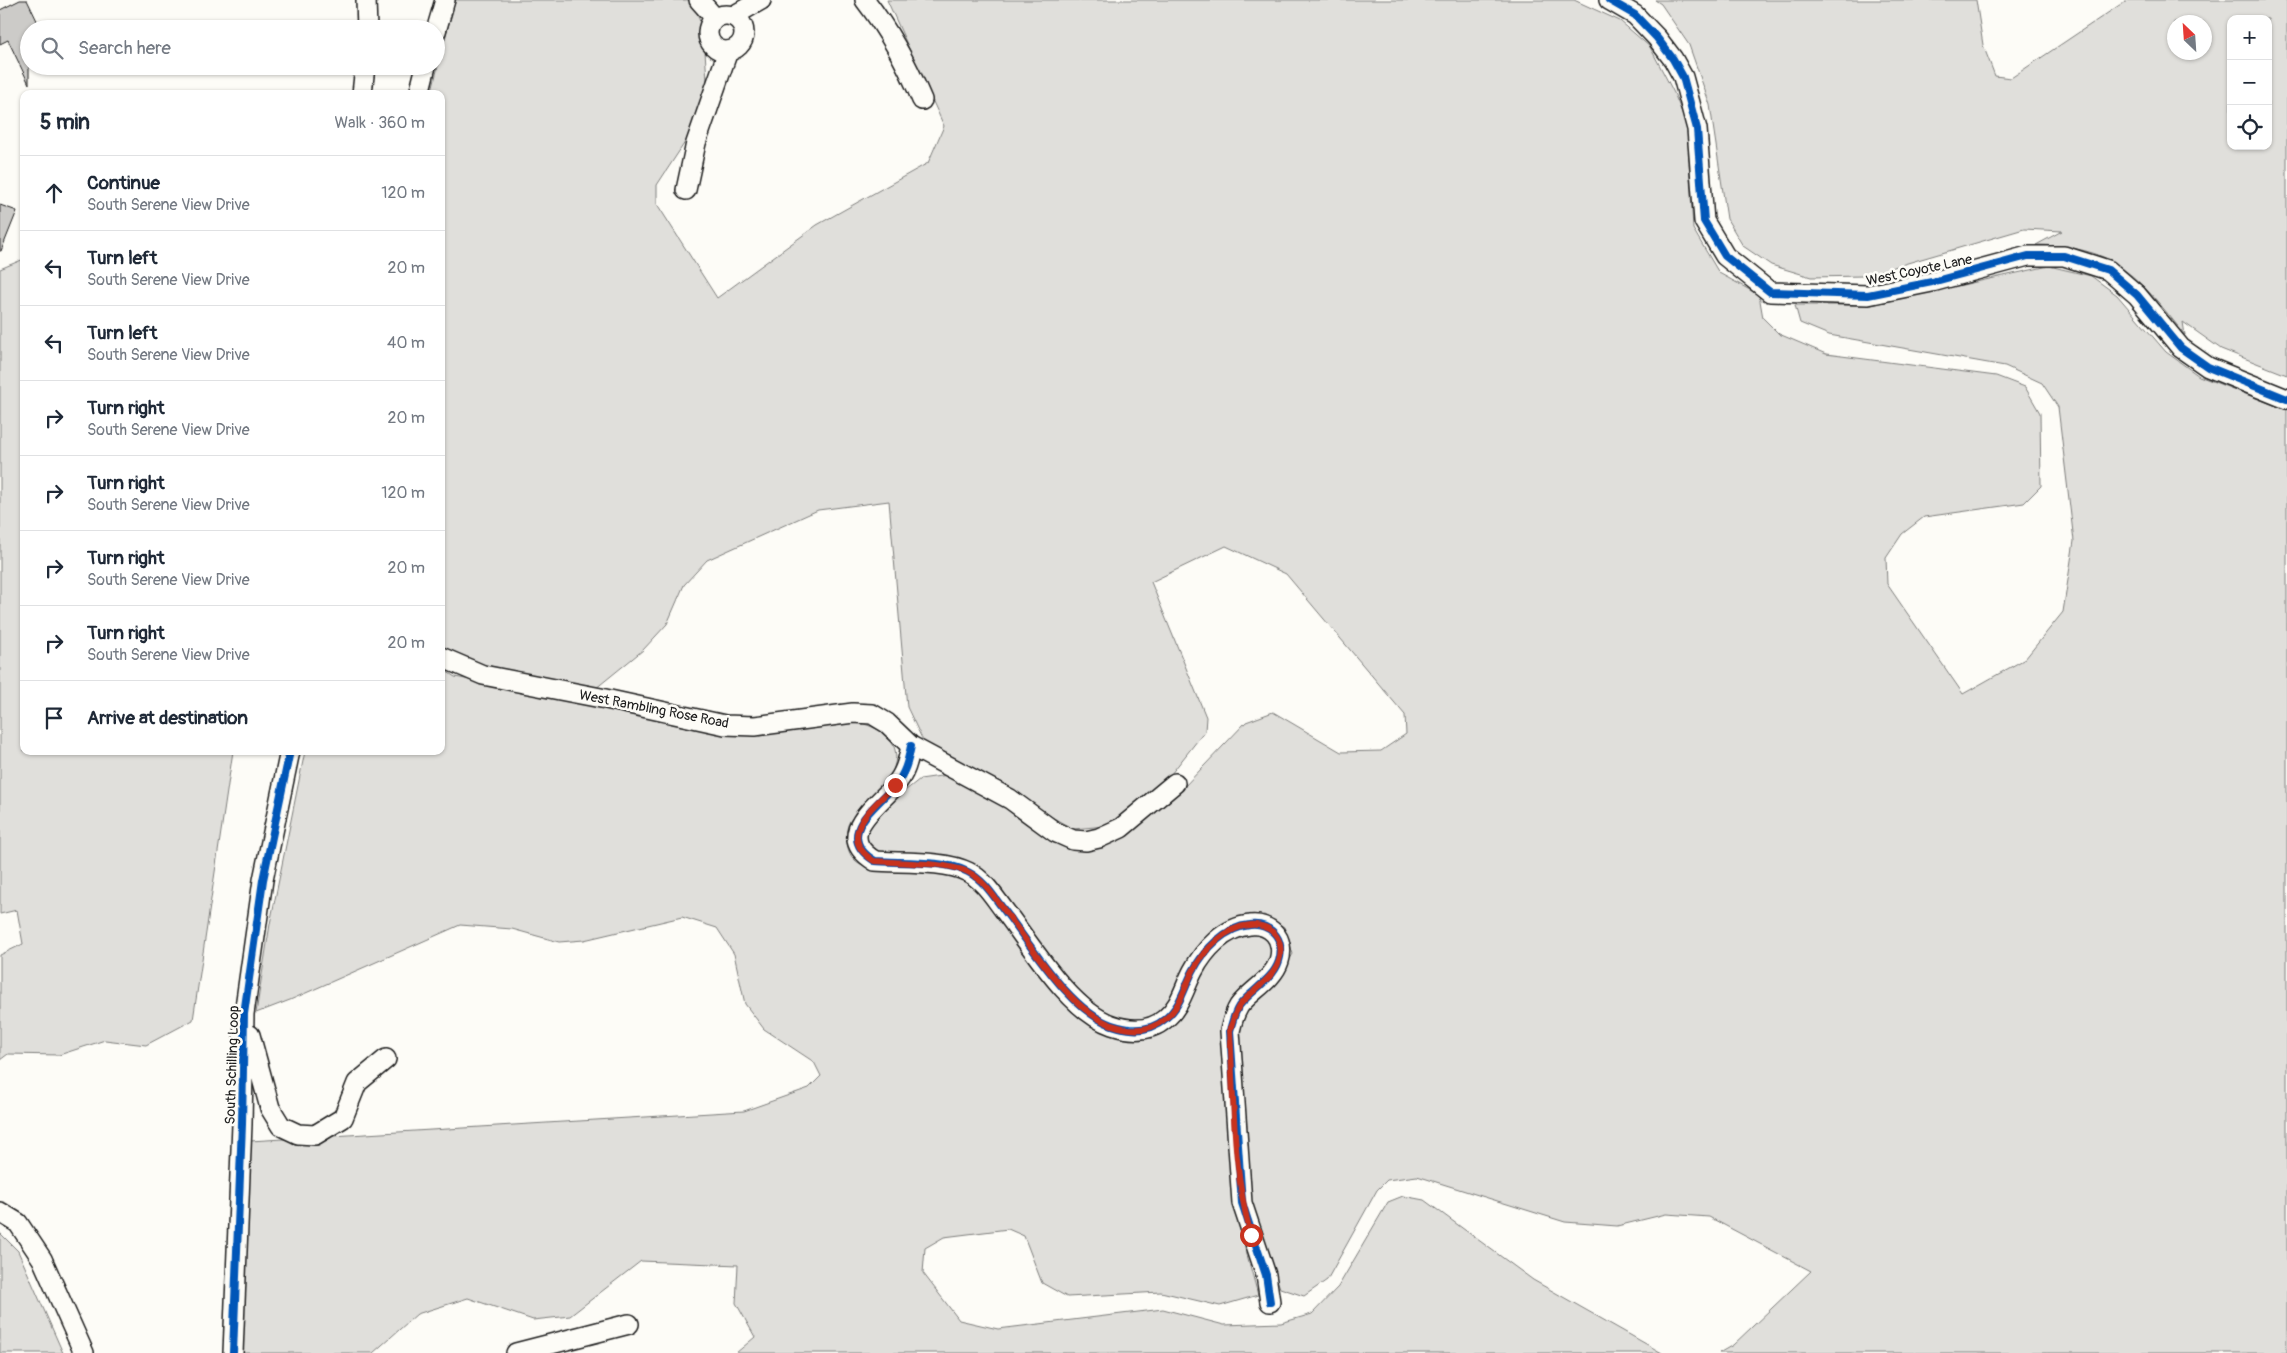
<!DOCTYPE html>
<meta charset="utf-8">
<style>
:root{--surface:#fff;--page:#f6f6f7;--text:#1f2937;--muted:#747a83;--line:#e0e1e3}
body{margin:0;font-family:Pangolin,sans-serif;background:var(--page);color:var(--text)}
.controls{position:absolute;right:15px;top:15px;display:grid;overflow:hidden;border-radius:10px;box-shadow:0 1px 4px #0004}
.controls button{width:45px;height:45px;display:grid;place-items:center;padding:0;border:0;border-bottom:1px solid var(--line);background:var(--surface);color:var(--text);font:25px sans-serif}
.compass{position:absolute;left:2167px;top:15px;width:45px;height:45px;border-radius:50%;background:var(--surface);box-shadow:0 1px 4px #0004;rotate:335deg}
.stop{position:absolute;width:15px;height:15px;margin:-11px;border:4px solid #c8321e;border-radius:50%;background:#fff}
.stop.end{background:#c8321e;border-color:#fff;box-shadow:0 1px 5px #0008}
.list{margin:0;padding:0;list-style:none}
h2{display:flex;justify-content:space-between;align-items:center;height:65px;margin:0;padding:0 20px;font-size:21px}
h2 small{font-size:16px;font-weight:400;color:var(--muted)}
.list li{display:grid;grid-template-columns:32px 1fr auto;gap:15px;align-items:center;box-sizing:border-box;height:75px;padding:0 20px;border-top:1px solid var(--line)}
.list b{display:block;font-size:19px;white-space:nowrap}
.list p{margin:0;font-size:16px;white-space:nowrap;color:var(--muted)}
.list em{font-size:16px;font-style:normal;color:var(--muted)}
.icon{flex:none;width:28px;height:28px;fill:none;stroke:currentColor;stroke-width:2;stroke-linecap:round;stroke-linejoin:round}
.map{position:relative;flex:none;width:2287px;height:1353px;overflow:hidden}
.search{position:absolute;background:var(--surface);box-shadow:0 1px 4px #0004;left:20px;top:20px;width:425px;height:55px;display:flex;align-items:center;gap:12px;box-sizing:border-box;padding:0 18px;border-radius:28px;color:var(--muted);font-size:19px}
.panel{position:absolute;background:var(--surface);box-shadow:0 1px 4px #0004;left:20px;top:90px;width:425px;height:665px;border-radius:10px}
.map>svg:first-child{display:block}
.green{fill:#e0dfdb;stroke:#7e7e7c;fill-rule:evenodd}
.building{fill:#cccbc8;stroke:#1c1c1c}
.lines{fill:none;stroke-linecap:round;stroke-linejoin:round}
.minor-casing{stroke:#1c1c1c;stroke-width:22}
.minor{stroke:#fdfcf7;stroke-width:19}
.cycleway-casing{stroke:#fdfcf7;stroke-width:11}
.cycleway{stroke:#0057b8;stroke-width:8}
.route{stroke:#c8321e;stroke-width:6}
.labels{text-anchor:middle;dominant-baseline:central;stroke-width:5;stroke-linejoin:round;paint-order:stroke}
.street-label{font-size:14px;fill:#1c1c1c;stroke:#fdfcf7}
</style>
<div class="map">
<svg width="2287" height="1353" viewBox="0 0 2287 1353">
<rect width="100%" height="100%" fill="#fdfcf7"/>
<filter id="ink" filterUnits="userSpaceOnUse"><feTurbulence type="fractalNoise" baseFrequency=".02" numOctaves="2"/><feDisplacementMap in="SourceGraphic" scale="10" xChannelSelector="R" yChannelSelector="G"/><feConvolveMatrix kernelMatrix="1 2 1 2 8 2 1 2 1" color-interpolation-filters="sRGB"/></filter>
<g filter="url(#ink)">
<!-- green -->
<g class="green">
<path d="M455,0H688L697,12L704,36L707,81L693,130L657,185V204L717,298L817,225L928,163L944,126L887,0H1574L1620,21L1650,47L1674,93L1687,125L1693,229L1719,273L1759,295L1763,318L1779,334L1826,354L1996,376L2025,387L2040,413L2041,486L2024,503L1924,517L1902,534L1886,558L1887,584L1963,694L2025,659L2063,612L2074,541L2058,407L2042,383L2005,366L1829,335L1800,323L1795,305H1871L2049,266L2091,276L2117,295L2166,352L2199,376L2287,410V1353H1719L1733,1345L1811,1271L1709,1217L1666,1214L1617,1226L1565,1222L1417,1176L1387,1180L1377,1190L1327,1280L1304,1296L1280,1288L1249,1199L1235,1030L1243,1009L1277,979L1293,954L1284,927L1264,915L1231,921L1168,1009L1147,1021H1117L1070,988L994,886L878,854L865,838L867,821L920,779L948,775L1006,803L1053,843L1088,849L1120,840L1182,789L1246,722L1273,712L1341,752L1381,751L1406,734L1405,715L1286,574L1226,546L1151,582L1206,717L1205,731L1171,774L1128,813L1105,826L1073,829L925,745L907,707L889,501L818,510L707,560L684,585L667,624L643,650L595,689L472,662L441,647V94H431Z"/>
<path d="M1655,0H1976L1983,45L1995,76L2011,78L2127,0H2287V375L2221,349L2183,322L2185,335C2163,308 2141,278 2111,261C2091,249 2059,245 2036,245L2062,231L2024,229L1863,276L1811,277L1771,265L1743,246L1727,219L1710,105L1689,45L1661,4ZM2231,19H2268V146H2231ZM2174,22H2204V52H2174Z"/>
<path d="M24,259V751H233L193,1020L146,1045L105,1040L59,1055L8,1054L0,1060V955L23,944L17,910L0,914V269Z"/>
<path d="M441,668L455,677L601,705L728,733L854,722C877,725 903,740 894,767C893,771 892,777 889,781C879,796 860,806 850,821C844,830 846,849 852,857C871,882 943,862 968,880C980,889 988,903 997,914C1024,951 1058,1009 1098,1029C1121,1041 1157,1045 1175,1023C1180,1017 1183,1006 1186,999C1197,976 1205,961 1224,944C1239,932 1248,931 1265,937L1273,951L1270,965L1233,1003L1234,1207L1258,1295L1220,1306L1161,1292L1067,1297L1042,1283L1024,1236L1008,1229L944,1237L925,1248L923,1273L959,1320L998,1329L1163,1309L1224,1325L1281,1323L1312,1314L1338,1287L1388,1202L1403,1196L1424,1200L1533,1280L1662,1353H736L755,1337L736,1303L738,1265L641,1261L570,1316L533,1320L468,1298L417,1314L373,1353H241L250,1141L744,1111L809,1088L821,1076L814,1062L764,1029L745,1004L734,954L717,928L682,917L584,940L559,942L512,929L460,925L290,1000L256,1013L270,924L305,751H441Z"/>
<path d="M0,1233L18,1251L63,1353H0Z"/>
</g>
<!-- building -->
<g class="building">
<path d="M20,0H27L41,29H29V84L8,40L0,44V10Z"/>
<path d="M0,205L17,211L1,251H0Z"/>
</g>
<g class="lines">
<!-- minor casing -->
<g class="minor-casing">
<g id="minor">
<path d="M366,0L367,29"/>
<path d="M699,0L715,18"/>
<path d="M865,0C889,31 907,64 922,100"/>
<path d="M1609,0L1635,15L1657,38L1673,59L1683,77L1697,129L1704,221L1725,256L1770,292L1868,295L1932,282L2028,256H2064L2108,270L2137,295L2181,348L2208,367L2287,399"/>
<circle cx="726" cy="33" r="18"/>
<path d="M733,16L761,0"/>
<path d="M436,31L445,0"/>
<path d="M362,94L365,66"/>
<path d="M419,94L426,66"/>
<path d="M686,190L696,143L728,51"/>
<path d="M441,657L483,675L601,698L725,725L755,726L853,713L872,714L887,723L911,746L1010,799L1055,832L1073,840L1086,841L1099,838L1121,828L1175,783"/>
<path d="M911,746C908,761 905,774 895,785C877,807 832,835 875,861C901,863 945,860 968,872C984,880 994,897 1004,910C1031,945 1070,1011 1112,1025C1130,1031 1150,1032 1165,1019C1181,1006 1184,988 1193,971C1204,950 1225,927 1250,925C1259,924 1268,927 1274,933C1281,940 1282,952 1279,961C1273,980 1250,991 1239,1006C1234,1014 1232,1022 1230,1031L1242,1203L1266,1275L1270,1302"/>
<path d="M250,1035L270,1108L281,1126L298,1134L315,1135L343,1118L357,1083L386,1059"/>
<path d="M0,1212L18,1223L42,1259L84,1353"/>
<path d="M233,1353L242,1124L244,1014L263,880L290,751"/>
<path d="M516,1353L629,1324"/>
</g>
</g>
<!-- minor -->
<use href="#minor" class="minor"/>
<!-- cycleway casing -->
<g class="cycleway-casing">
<g id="cycleway">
<path d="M1609,0L1635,15L1657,38L1673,59L1683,77L1697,129L1704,221L1725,256L1770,292L1868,295L1932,282L2028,256H2064L2108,270L2137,295L2181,348L2208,367L2287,399"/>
<path d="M911,746C908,761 905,774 895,785C877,807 832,835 875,861C901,863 945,860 968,872C984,880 994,897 1004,910C1031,945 1070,1011 1112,1025C1130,1031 1150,1032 1165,1019C1181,1006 1184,988 1193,971C1204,950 1225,927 1250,925C1259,924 1268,927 1274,933C1281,940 1282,952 1279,961C1273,980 1250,991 1239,1006C1234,1014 1232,1022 1230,1031L1242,1203L1266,1275L1270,1302"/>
<path d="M233,1353L242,1124L244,1014L263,880L290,751"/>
</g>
</g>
<!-- cycleway -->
<use href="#cycleway" class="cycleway"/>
</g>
</g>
<g class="lines" filter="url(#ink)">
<!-- route -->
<path class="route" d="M895,785C874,806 834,836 874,861C899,863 947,862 968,872C984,880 994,897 1004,910C1031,945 1070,1011 1112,1025C1130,1031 1150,1032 1165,1019C1181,1006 1184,988 1193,971C1204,950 1225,927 1250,925C1258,924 1268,927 1274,933C1281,940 1282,952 1279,961C1273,980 1250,991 1239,1006C1234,1014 1232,1023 1230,1031C1234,1099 1232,1169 1251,1235"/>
</g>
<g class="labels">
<!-- street labels -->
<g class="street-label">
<text transform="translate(1919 270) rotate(-12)">West Coyote Lane</text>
<text transform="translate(654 709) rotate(11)">West Rambling Rose Road</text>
<text transform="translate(232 1065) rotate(-88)">South Schilling Loop</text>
</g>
</g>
</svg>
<div class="controls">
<button>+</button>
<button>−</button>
<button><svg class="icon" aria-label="locate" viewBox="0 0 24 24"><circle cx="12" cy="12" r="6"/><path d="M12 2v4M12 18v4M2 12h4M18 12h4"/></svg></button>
</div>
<svg class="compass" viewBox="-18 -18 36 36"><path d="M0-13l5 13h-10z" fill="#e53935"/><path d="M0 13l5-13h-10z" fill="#747a83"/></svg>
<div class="stop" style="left:1251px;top:1235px"></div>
<div class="stop end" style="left:895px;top:785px"></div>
<div class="search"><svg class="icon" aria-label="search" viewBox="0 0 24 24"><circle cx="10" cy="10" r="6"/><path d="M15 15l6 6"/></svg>Search here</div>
<section class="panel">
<h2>5 min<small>Walk · 360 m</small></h2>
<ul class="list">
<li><svg class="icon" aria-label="ahead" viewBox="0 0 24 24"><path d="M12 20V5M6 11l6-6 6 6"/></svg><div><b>Continue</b><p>South Serene View Drive</p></div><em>120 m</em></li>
<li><svg class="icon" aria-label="left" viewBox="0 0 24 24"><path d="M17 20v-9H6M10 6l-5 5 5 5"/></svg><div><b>Turn left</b><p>South Serene View Drive</p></div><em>20 m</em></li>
<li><svg class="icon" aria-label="left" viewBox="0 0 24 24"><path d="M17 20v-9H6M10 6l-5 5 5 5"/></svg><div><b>Turn left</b><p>South Serene View Drive</p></div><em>40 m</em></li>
<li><svg class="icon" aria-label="right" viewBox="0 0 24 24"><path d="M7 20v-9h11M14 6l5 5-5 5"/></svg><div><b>Turn right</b><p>South Serene View Drive</p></div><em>20 m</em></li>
<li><svg class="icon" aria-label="right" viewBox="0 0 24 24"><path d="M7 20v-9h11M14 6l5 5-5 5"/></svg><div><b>Turn right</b><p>South Serene View Drive</p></div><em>120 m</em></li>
<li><svg class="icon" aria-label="right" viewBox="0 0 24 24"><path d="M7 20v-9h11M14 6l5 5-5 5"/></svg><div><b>Turn right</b><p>South Serene View Drive</p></div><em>20 m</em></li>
<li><svg class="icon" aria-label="right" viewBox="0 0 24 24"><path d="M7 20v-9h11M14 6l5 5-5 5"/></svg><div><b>Turn right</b><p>South Serene View Drive</p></div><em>20 m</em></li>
<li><svg class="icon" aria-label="arrive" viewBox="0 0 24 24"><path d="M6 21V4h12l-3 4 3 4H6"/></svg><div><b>Arrive at destination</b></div></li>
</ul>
</section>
</div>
